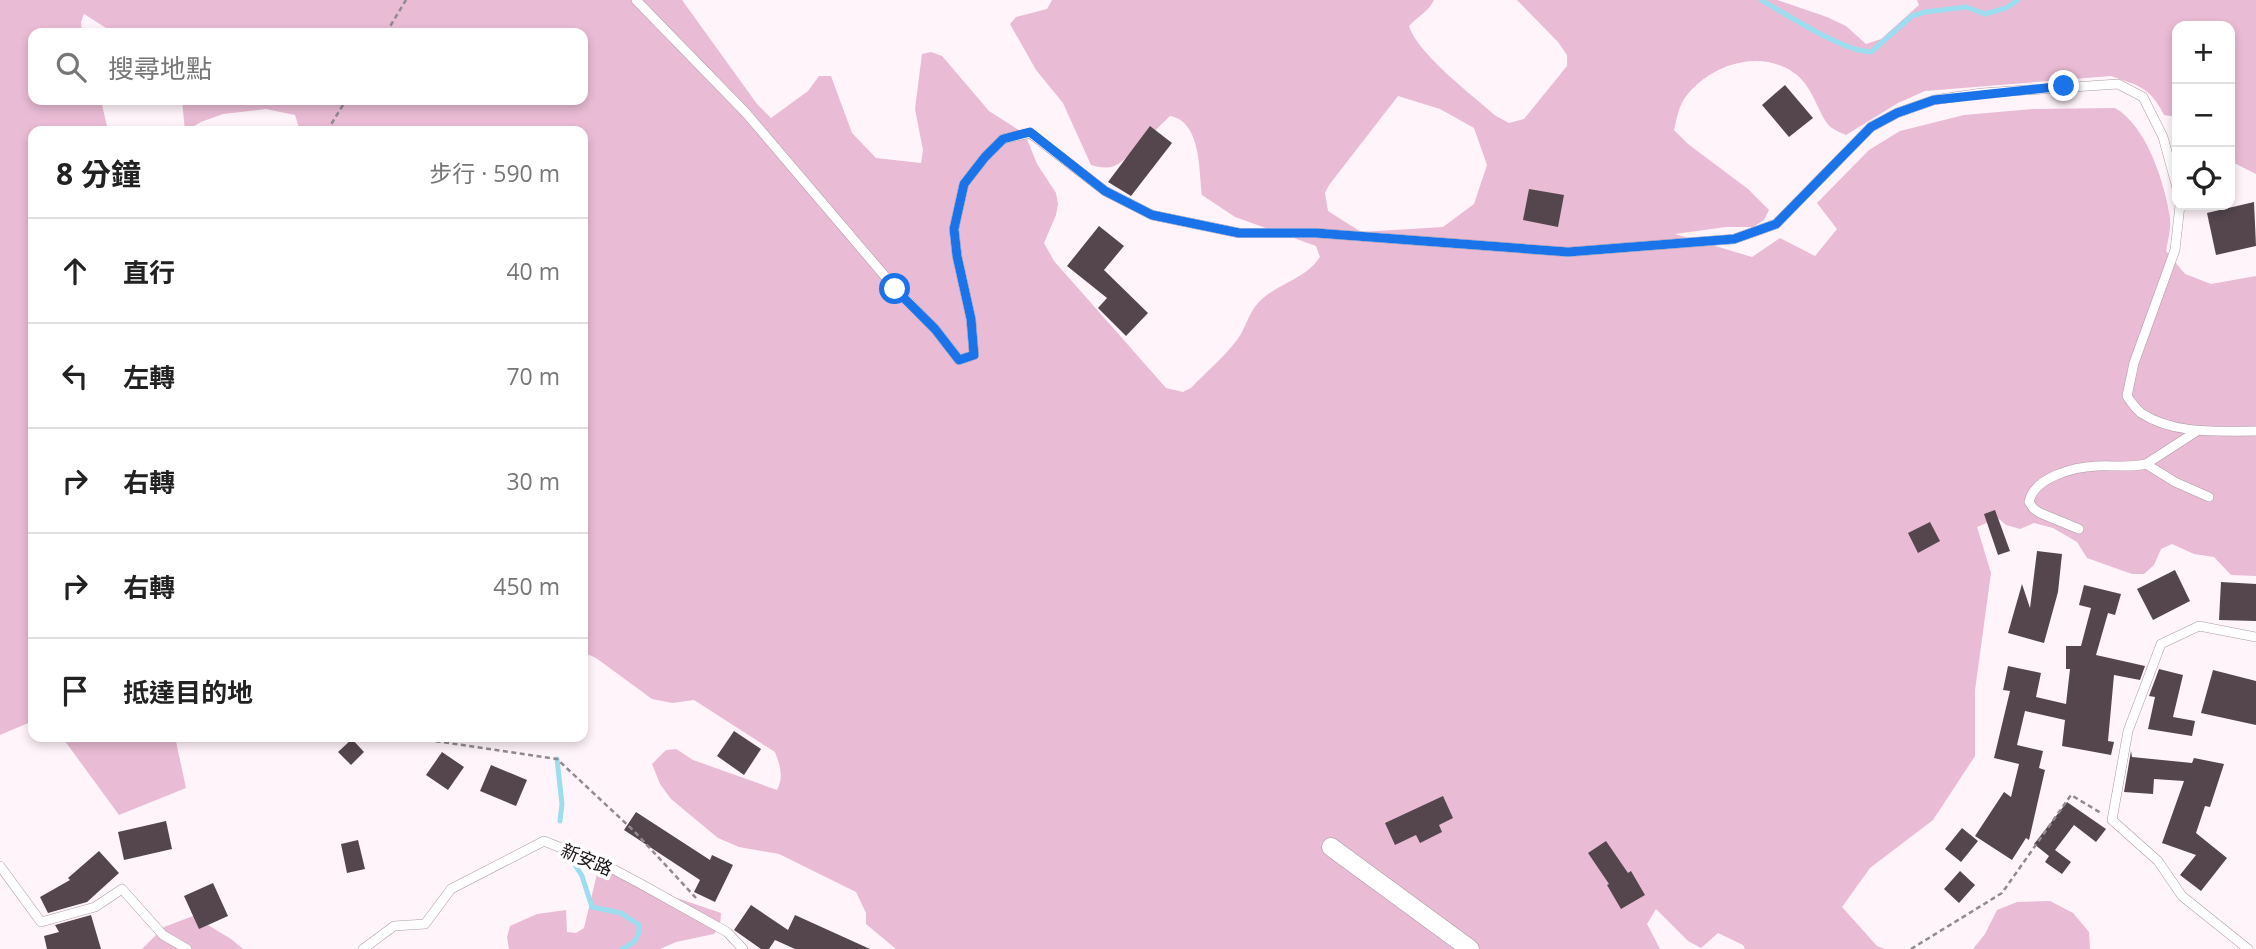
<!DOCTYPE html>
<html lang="zh-TW">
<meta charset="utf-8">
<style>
:root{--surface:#fff;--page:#f6f6f6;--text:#222;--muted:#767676;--line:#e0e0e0}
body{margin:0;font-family:"Open Sans","Noto Sans TC",sans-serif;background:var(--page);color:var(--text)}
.controls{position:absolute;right:21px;top:21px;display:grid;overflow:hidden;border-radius:14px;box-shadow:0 4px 10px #0003}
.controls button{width:63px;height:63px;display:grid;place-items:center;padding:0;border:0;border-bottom:2px solid var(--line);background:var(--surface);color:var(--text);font:35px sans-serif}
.stop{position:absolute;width:21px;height:21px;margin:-16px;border:5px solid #1a73e8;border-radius:50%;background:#fff}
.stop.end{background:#1a73e8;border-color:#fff;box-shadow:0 2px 7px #0008}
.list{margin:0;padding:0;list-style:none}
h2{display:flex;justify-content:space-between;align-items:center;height:91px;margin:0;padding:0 28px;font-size:30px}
h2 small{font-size:23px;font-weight:400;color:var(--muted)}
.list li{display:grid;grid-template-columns:46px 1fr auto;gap:21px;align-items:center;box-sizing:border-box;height:105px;padding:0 28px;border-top:2px solid var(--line)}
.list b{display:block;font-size:26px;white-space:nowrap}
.list em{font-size:23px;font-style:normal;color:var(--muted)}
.icon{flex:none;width:38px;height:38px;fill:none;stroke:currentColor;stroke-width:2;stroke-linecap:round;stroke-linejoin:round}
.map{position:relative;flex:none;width:2256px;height:949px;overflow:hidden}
.search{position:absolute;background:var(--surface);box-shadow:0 4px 10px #0003;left:28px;top:28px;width:560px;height:77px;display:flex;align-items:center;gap:18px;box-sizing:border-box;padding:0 24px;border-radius:14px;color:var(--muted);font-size:26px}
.panel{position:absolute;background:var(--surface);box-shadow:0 4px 10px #0003;left:28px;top:126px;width:560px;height:616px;border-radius:14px}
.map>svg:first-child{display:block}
.green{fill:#e9bbd4;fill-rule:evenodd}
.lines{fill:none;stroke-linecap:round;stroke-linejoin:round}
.stream{stroke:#9cddf0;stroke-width:5}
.building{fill:#55464e}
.lane-casing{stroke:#ac9ba4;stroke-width:10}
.street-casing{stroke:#ac9ba4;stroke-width:19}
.path{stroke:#928a8e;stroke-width:2.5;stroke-dasharray:5 3.5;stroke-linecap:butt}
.lane{stroke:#fff;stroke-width:9}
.street{stroke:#fff;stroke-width:18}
.route{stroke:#1a73e8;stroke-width:9}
.labels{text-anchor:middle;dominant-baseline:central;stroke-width:7;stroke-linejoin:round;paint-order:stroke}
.street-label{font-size:18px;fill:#1a1417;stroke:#fff}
</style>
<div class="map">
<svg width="2256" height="949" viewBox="0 0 2256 949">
<rect width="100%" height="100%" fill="#fff4fa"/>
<!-- green -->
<g class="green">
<path d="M0,0H682L757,104L771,118L808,91L819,76H831L852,133L876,158L921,163L923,150L915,109L922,54L931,52L942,56L989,111L1025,134L1037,164L1056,193L1058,204L1056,215L1044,243L1054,261L1166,388L1183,392L1191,388C1206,372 1224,357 1237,340C1246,328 1248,313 1259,302C1277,283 1305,280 1320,257L1316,246L1235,217L1202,195C1199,170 1201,121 1170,116C1158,127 1126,162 1114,166C1105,169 1099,167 1091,165L1063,103L1036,70L1010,24L1016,17L1047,9L1052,0H1434C1430,10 1417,17 1409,26C1417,53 1473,96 1496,116L1509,123L1524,119L1567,66V55L1558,42L1517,0H1777L1827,17L1846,26L1866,44L1881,39L1919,5L1917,0H2256V174L2230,161V26H2177V117L2164,115C2150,87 2139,86 2111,76L1925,91L1898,103L1846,135C1842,133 1836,131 1832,128C1820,120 1815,90 1797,75C1763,48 1713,63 1687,95C1679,105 1677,117 1674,130L1688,144L1748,189L1769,210L1764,220L1753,227H1726L1675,234L1752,257L1780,238L1815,256L1837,229L1817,203L1869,150L1900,131L1964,115L2033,109L2115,108C2147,126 2165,184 2170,218C2171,228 2168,241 2166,251L2185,274L2211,284L2256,276V576L2231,575L2214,557L2194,554L2172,544L2161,549L2154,565L2144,574H2132L2087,558L2077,542L2053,528L2034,523L2020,529L2006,525L1998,518L1977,527L1991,573L1975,690V756L1933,820L1870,868L1842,907L1877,946L1885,949H1745L1743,945L1718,933L1701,948L1688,941L1656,909L1647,924L1660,949H896L866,924V913L856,892L779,854L739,847L718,838L671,799L660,784L652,764L666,750L676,749L693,760L777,790C784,777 780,765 775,752L694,700L672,703L652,699L596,658L583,652V131H300L295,115L266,109L223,114L201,122L185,131L182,100H583V33H114L84,14L81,22L82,33H33V100H101L108,131H33V721L0,735ZM1398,96L1440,109L1474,128L1487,165L1474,204L1443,227L1361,232L1328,211L1325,193L1329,185Z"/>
<path d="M62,737H175L186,788L119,815Z"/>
<path d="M604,868L624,880L721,913L720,925L714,934L676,942L660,949H509L507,937L510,926L537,914L566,910L567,932L576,933L584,928L597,874Z"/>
<path d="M2050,901L2073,913L2089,932L2090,949H1973L1985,934L1997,910L2017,902Z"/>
<path d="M193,916L231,939L243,949H142L164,927Z"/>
</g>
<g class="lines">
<!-- stream -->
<g class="stream">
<path d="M1761,0C1788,15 1842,51 1871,52L1912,16L1925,12L1966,7L1985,14L2006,8L2018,0"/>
<path d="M557,759L562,804L560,821"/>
<path d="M566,850L582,876L592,907L621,913L639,925C640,939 634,943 622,949"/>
</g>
</g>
<!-- building -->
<g class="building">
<path d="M1785,85L1813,118L1789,137L1762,105Z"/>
<path d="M1150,126L1172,143L1131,196L1108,182Z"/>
<path d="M1529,189L1564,195L1558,227L1523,220Z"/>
<path d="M2254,202L2256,246L2216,255L2207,213Z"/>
<path d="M1099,226L1124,246L1104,270L1148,313L1126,336L1098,308L1107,298L1067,266Z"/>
<path d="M1995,510L2010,551L1998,555L1984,514Z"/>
<path d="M1930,522L1940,541L1918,553L1908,533Z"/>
<path d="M2037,551L2062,554L2058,592L2044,643L2008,633L2022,584L2030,608Z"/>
<path d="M2175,570L2190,601L2153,620L2137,589Z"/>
<path d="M2221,582L2256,584V621L2219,620Z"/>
<path d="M2084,585L2121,594L2115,615L2108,613L2096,655L2145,666L2140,680L2114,675L2108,741L2114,742L2111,755L2062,746L2065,720L2025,711L2017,745L2043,751L2039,768L2045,770L2029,840L2026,838L2012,860L1975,836L2004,792L2011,797L2019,764L1994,758L2010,691L2003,690L2008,666L2041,673L2036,697L2066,704L2070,669H2066V646H2081L2091,608L2079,605Z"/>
<path d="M2159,669L2183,675L2173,717L2195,721L2192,736L2148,729L2155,697L2149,696Z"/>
<path d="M2213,670L2256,681V725L2201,713Z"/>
<path d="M734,731L761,749L744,775L717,756Z"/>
<path d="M352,739L364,752L351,765L338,752Z"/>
<path d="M2131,751L2132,757L2192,763L2194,758L2224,764L2210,807L2205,806L2196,833L2227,858L2201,891L2180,875L2196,855L2162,843L2184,781L2154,779L2153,794L2124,792Z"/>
<path d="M442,752L464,767L448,790L426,775Z"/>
<path d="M491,765L527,780L516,806L480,791Z"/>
<path d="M1443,796L1453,818L1439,825L1442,832L1420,843L1416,835L1395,845L1385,823Z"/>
<path d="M2067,802L2106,829L2096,842L2074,825L2055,850L2071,862L2062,874L2045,862L2049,856L2034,844Z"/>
<path d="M636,812L710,860L712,855L733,865L715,902L694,892L700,880L624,830Z"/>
<path d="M166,821L172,849L124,860L118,832Z"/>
<path d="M1962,828L1978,841L1961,862L1945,849Z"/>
<path d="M358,840L365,869L347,873L341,844Z"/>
<path d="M1606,841L1628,873L1631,871L1645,895L1621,909L1607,885L1609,884L1588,853Z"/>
<path d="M99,851L119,873L87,902L48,913L40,897L70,880L68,878Z"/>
<path d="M1960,871L1975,885L1959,903L1944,889Z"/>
<path d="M213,883L228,916L199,929L184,896Z"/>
<path d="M751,905L788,930L795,915L870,949H795L775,940L769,949H761L734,930Z"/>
<path d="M91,915L101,949H47L44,936L59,932L55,925Z"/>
</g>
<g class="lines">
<!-- lane casing -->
<g class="lane-casing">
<g id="lane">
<path d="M636,0L746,113L895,288L935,329L959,360L974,355L971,319L957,256L954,229L964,184L985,157L1003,139L1030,133L1105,191L1152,215L1239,233H1316L1568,252L1734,239L1776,224L1871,127L1897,113L1934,100L1982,93L2118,84L2143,97L2163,137L2177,188"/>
<path d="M2180,205L2175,250L2134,363L2127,396C2131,402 2136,409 2141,413C2175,435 2218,431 2256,431"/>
<path d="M2146,464L2175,482L2209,497"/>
<path d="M2079,529L2040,513L2034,509L2029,502C2034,477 2074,467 2097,466C2113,465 2129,468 2146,464L2197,431"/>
<path d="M0,866L41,922L95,907L122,889L163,935L187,949"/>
<path d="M363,949L394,926L425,924L451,889L544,841L566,850L581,852L641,884L727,932L743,949"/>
<path d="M2248,949L2182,896L2158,861L2112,820L2128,731L2161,644L2199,626L2256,637"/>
</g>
</g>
<!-- street casing -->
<g class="street-casing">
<path id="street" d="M1331,847L1470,949"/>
</g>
<!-- path -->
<g class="path">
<path d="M386,33L406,0"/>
<path d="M327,131L346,100"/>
<path d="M420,737L421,739L557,759L634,831L696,898"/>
<path d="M1911,949L2002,893L2071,795L2101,813"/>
</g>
<!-- lane -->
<use href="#lane" class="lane"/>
<!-- street -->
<use href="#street" class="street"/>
</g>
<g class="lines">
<!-- route -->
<path class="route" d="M895,289L935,329L959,360L974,355L971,319L957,256L954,229L964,184L985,157L1003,139L1030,132L1105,191L1152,215L1239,233H1316L1568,252L1734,239L1776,224L1871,127L1897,113L1934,100L2064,86"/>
</g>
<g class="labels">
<!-- street labels -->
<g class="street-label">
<text transform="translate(587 859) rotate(23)">新安路</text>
</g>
</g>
</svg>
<div class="controls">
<button>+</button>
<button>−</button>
<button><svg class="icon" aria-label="locate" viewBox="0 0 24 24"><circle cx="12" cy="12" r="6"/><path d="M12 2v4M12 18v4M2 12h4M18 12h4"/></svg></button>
</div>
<div class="stop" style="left:895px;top:289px"></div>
<div class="stop end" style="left:2064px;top:86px"></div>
<div class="search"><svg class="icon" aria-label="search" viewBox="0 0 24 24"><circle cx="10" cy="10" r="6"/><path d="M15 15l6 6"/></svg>搜尋地點</div>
<section class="panel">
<h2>8 分鐘<small>步行 · 590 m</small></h2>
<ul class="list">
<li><svg class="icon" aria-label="ahead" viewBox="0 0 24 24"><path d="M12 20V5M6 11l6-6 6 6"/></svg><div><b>直行</b></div><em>40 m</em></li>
<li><svg class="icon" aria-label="left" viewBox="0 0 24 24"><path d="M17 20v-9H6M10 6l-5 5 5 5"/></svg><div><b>左轉</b></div><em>70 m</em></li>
<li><svg class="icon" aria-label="right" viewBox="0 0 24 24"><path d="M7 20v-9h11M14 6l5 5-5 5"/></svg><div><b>右轉</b></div><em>30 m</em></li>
<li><svg class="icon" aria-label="right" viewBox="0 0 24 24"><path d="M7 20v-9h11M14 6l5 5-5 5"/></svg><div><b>右轉</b></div><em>450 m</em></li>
<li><svg class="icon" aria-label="arrive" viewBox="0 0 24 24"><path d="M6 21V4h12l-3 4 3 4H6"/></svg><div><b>抵達目的地</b></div></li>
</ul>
</section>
</div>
